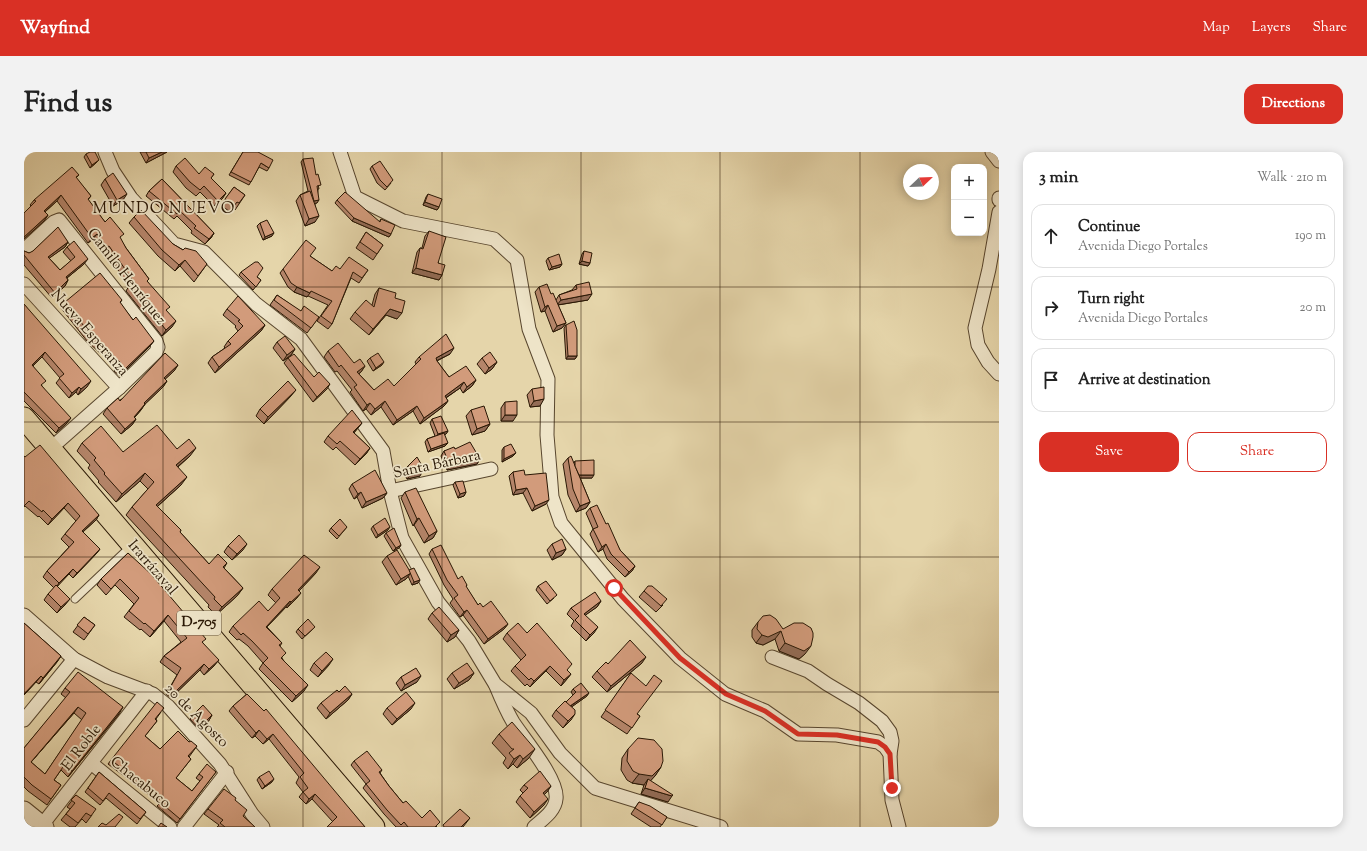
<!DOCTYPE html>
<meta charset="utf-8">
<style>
:root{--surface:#fff;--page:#f2f2f2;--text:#222;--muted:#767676;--line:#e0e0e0;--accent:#d93025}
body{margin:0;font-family:"Sorts Mill Goudy",serif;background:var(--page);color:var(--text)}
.controls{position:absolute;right:12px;top:12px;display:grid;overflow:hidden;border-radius:8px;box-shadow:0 2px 10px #0003}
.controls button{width:36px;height:36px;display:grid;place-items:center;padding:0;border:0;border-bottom:1px solid var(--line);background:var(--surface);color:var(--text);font:20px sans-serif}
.compass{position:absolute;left:879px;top:12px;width:36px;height:36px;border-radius:50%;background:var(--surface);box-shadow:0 2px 10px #0003;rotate:67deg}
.stop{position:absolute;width:12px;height:12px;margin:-9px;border:3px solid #d93025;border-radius:50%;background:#fff}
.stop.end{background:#d93025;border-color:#fff;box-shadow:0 1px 4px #0008}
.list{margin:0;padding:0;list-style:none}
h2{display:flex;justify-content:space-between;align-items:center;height:52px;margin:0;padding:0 16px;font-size:17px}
h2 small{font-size:13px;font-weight:400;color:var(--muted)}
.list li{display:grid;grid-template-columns:26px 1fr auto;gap:12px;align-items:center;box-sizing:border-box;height:64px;margin:0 8px 8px;padding:0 8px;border:1px solid var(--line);border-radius:12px}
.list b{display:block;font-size:15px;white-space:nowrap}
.list p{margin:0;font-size:13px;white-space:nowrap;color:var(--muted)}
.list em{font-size:13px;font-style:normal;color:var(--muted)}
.actions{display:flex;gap:8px;padding:12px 16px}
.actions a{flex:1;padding:9px 0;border:1px solid var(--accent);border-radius:12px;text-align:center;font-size:14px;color:var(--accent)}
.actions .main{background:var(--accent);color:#fff}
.icon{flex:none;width:22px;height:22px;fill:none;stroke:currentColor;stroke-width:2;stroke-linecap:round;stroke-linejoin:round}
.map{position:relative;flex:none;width:975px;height:675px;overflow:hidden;border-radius:12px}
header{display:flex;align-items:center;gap:24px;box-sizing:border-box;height:56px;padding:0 20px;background:var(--accent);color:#fff}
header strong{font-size:19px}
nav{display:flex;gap:22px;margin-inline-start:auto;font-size:14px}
.intro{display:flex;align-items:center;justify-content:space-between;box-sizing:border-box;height:96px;padding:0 24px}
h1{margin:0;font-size:28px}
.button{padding:10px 18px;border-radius:12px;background:var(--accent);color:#fff;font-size:14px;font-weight:700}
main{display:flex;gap:24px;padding:0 24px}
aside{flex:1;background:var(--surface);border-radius:12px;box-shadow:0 2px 10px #0003}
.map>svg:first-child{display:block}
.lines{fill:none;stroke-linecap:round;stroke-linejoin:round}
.service-casing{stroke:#58462e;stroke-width:9}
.minor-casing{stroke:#58462e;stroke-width:15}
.tertiary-casing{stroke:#58462e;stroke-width:19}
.primary-casing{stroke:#291704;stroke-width:23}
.service{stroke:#eee4c8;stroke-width:7}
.minor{stroke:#eee4c8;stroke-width:13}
.tertiary{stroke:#eee4c8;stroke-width:17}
.primary{stroke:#e5d5aa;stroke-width:21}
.wall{fill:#b5856a;stroke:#291704;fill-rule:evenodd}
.shaded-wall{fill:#936c56;stroke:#291704}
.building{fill:#d29b7b;stroke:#291704;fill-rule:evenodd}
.route{stroke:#d93025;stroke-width:5}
.grid{fill:none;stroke:#291704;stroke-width:1;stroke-opacity:0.55}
.labels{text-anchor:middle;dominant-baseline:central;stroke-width:3.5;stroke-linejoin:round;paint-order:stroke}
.shield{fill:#eee4c8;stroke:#64543f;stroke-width:1}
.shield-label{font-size:14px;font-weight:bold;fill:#291704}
.street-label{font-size:15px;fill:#291704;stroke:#eee4c8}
.neighbourhood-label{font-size:16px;letter-spacing:1px;fill:#291704;stroke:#eee4c8}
</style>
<header>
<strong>Wayfind</strong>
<nav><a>Map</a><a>Layers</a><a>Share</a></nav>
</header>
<div class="intro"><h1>Find us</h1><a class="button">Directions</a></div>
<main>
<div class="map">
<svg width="975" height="675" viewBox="0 0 975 675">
<rect width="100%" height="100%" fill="#e5d5aa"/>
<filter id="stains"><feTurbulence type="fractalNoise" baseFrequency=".005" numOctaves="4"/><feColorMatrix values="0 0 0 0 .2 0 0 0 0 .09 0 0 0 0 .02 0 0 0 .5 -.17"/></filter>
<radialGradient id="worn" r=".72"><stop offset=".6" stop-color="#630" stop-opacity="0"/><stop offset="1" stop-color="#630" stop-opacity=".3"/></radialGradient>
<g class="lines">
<!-- service casing -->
<g class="service-casing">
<path id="service" d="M51,447L108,393"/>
</g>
<!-- minor casing -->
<g class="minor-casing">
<g id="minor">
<path d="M81,0L89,19L107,46L150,92L180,100L232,152L277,187L359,299L366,339L378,386L414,450L445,489L471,532L507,561L536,601L571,636L697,675"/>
<path d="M316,0L331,45L379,69L470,87L493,108L505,177L524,227L523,283L526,319L528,345L537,371L599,447L656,506L701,542L741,559L774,582L813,583L854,590L861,595L866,602L868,648L875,675"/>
<path d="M968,0L975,9"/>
<path d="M975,46V48"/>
<path d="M975,60L965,117L951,176L954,193L964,210L975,222"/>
<path d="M0,98L30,70L35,68L132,189L134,195L132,200L95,236"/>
<path d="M0,132L95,236L26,297"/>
<path d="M366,339L467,317"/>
<path d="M0,463L50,507L84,525L129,542L144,554L196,612L228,662L239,675"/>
<path d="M748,505L784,519L803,532L835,551L858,569L866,580L868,589L866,602"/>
<path d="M472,534C477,546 482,558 489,570C500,587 535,628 532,647C531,659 519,667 510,675"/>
<path d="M0,568L50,507"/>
<path d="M67,611L146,675"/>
<path d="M18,673L123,539"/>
<path d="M160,675L203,620"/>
</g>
</g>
<!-- tertiary casing -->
<g class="tertiary-casing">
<path id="tertiary" d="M0,658L21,675"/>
</g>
<!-- primary casing -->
<g class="primary-casing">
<path id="primary" d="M0,266L350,675"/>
</g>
<!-- service -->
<use href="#service" class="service"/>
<!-- minor -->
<use href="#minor" class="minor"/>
<!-- tertiary -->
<use href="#tertiary" class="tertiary"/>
<!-- primary -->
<use href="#primary" class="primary"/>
</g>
<!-- wall -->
<g class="wall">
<path d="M116,0H143L122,11Z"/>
<path d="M219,0L245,16L243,19L235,15L225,33L205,23Z"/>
<path d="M62,2L75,8L72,11L66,16L60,5Z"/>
<path d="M279,7L292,23L295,37H294L293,51H291V70L281,74L272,49L276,43L284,39L277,10Z"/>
<path d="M152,14L175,22H190L187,26L202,41L198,47L190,54L176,40L172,44L162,36L149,20Z"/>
<path d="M348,14L367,31L361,38L353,31L346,17Z"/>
<path d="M55,23L52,26L67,44L64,48L81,70L96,87L102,96L125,127L123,129L142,159L148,175L138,184L102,139L105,134L81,99L79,101L69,87L64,91L33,49L21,60L24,63L20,69L0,87V61L7,54L6,53L10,48Z"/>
<path d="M81,27L99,48L89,54L77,33Z"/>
<path d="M138,27L190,81L187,86L181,92L167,81L168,79L153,64L150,67L122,44L125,39Z"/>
<path d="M210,35L221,43L211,58L209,56L206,60L197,53Z"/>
<path d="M404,42L415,55L413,58L399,53L402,45Z"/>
<path d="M313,48L355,70L357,67L367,82L365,85L328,69L311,51Z"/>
<path d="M110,65L149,92L183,112L170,130L156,114L151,119L134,104L105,71Z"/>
<path d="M236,71L248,84L239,88L233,74Z"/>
<path d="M405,79L418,123L415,128L388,121L393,100L396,96H398L401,84Z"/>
<path d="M342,80L359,93L349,108L332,96Z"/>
<path d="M44,90L41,95L25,106L36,118L47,109L39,100L43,95L60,112L43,126L44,128L41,134L28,146L0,113V99L5,101Z"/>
<path d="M560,99L566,111L564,114L555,112L558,102Z"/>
<path d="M286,104L308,119L316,117L344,118L335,131L327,126L308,172L304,177L293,169L304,153L284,144L283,145L270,140L264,135L256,121L259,117Z"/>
<path d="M524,106L538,112L536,115L525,118L522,109Z"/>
<path d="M217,120L233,125L237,128L229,138L215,123Z"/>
<path d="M552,133L564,148L534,153L542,171L538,176L529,180L521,159L517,160L511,140L515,135L532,148L535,143L548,138Z"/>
<path d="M355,136L371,146L373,167L362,163L345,183L326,167L331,160L348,153L351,142Z"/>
<path d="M253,143L276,159L295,165L283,181L246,153Z"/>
<path d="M98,148L96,151L109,168L130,189L125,195L96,224L90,219L92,216L63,189L37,156L41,150Z"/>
<path d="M0,152L63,235L54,243L52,240L45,246L32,231L36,226L18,205L9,214L18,234L43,271L32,281L0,249Z"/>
<path d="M203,157L241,173L237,179L191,221L184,211L188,205L201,196L200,195L204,189L214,179L211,175L212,174L199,163Z"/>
<path d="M542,173L553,204L551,207H542L540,176Z"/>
<path d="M253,190L271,197L267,203L259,209L249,196Z"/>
<path d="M304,199L330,211L341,214L337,220L335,222L350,238L370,234L392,212L391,210L395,205L426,202L413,209L425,225L452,228L448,234L439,241L436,236L422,246L424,249L420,254L396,272L389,259L369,273L357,255L347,263L342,257L339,259L326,240L328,238L313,219L311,220L300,205Z"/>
<path d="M264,206L303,237L289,250L260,211Z"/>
<path d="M346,206L358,213L349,219L343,209Z"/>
<path d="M458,206L473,210L468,217L461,222L453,212Z"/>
<path d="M154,213L150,219L141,227L143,229L139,235L121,252L117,258L110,266L112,267L108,273L97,282L79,262L83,256Z"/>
<path d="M508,237L516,254L506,255L503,243Z"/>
<path d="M267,244L240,272L232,264L236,257Z"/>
<path d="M481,250L489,269H477V256Z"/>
<path d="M447,258L466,272L461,279L448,283L442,264Z"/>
<path d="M408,267L424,279L422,282H420L421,294L404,300L401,290L403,287L411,284L406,271Z"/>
<path d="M338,271L330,281L346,296L342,302L331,313L312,295L309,298L300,290L304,284Z"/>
<path d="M58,291L99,300L153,297L166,304L154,315L157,333L133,355L157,378L156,380L185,412L203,411L200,416L219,436L213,444L192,463L184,455L185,453L102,363L108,355L124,337L116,329L92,350L74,330L75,329L64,316L66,313L53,299Z"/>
<path d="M480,295L489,304L478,310V298Z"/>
<path d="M431,297L456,307L453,312L423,318L417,304L420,299Z"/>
<path d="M0,304L75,363L72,368L59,380L76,397L72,402L49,426L45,422L33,434L41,453L33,461L20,448L24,442L30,436L19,425L23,419L45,395L37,387L41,382L52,369L40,356L24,373L15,364L14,365L1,354L0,355Z"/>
<path d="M544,306L550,311L551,309L568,326H556L566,350L562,356L552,360L544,343L539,312Z"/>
<path d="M384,314L396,324L383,327L379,320Z"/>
<path d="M489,320L501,323L522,352L508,359L499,341L489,343L485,324Z"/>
<path d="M431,330L442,340L440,344L434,346L429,333Z"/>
<path d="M328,332L363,341L359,346L338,356L333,345L330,347L325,337Z"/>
<path d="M381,340L413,379L409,386L400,391L390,373L389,374L377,346Z"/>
<path d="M566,356L582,372L596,398L611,414L608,419L601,425L583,407L579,397L574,400L566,382L569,377L562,361Z"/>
<path d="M349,374L364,378L352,386L347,377Z"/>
<path d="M323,375L313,387L305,379L307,376Z"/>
<path d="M362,381L377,393L375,396L369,399L360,384Z"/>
<path d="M528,392L542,397L538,403L528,408L523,398Z"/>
<path d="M204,394L219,398L208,408L200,400Z"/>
<path d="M408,397L434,427L443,433L442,435L454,453L459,455L484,472L480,477L460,492L439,463L436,465L426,451L429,447L420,433L405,402Z"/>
<path d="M104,401L179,491L190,514L180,523L176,518L147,546L142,542L153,523L136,510L140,504L157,490L140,469L126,485L117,477L116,478L100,465L110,452L91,433L82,443L73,433L77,427Z"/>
<path d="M363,404L385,418L396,428L394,431L388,433L384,424L382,427L372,433L358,410Z"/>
<path d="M292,421L275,439L273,446L263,456L262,455L243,475L258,491L256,494L258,506L280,539L268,550L235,517L239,511L224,494L215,487L213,488L205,480L209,474L244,459L252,451L244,443L248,437Z"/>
<path d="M514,434L530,446L523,452L512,438Z"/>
<path d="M620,439L639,453L632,460L615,445Z"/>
<path d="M577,449L573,455L561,463L570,481L562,489L547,474L550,469L543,462L547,456Z"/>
<path d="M408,461L435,478L431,485L423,490L404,467Z"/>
<path d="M60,465L71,473L60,488L49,480Z"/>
<path d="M734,470L759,477L781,502L775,507L755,499L751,487L739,493L732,491L728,485V478Z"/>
<path d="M0,471L37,504L33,510L15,532L12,530L0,543Z"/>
<path d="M291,475L288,478L278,487L272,480L274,477Z"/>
<path d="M483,481H503L547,522L543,527L537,534L522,519L506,535L503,532L501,534L487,519L491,514L497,508L479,487Z"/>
<path d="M290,511L305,513L294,525L286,518Z"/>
<path d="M618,511L583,540L568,525L573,519L584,512Z"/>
<path d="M428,521H450L445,528L430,537L423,527Z"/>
<path d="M607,521L613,562L616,564L603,582L577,565Z"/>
<path d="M377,525L393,530L377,539L372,531Z"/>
<path d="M41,536L95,562L44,625L37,618L30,628L37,633L23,653L4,639L0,635V596L42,546L37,542ZM50,561L58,568L21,622L7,610Z"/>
<path d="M549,537L563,544L547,555V568L539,576L528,564L532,558L542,550L549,543L547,540Z"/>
<path d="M315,540L328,542L324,548L302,567L293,556L297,551Z"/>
<path d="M223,542L341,675L309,670L288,647L282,652L275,645L279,640L272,631L275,625L245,587L239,592L231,584L228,586L205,559L209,554Z"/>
<path d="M363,556L387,557L368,573L359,562Z"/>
<path d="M137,560L132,567L133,569L121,584L136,597L165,590L173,594L165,605L167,607L152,626L168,639L176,629L172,626L175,622L192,620L153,671L133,654L136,651L84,612L87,608Z"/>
<path d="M171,561L188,563L184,570L175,577L166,567Z"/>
<path d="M475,582L505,606L493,616L489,612L484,617L479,611L482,606L468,591Z"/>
<path d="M604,597L637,615L631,624L626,629L644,650L617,642L620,633L608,631L603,628L597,618L598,606Z"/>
<path d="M330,609L358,618L356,621L365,634L379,651L398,666L413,674L412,675H372L360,662L339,636L342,632L327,613Z"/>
<path d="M75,620L122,660L113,672L82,646L76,653L61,640Z"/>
<path d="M235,625L248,630L238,637L233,628Z"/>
<path d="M500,633L527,634L523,640L520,643V653L506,666L492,650L496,644L499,641L496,638Z"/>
<path d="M52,643L68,663L62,671L58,667L51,675H46L37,668L46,657L43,655Z"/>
<path d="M211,648L219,664L231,675H193L195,673L180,662L184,657Z"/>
<path d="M615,650L643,665L636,675H627L607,662Z"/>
</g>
<!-- shaded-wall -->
<g class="shaded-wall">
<path d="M138,0H143L122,11L125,6Z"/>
<path d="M75,8L72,11L66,16L68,13Z"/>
<path d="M202,41L198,47L190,54L194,49Z"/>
<path d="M103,42L99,48L89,54L93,48Z"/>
<path d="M37,43L33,49L16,64L20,59Z"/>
<path d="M295,48L293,51L287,52L290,49Z"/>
<path d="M401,50L415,55L413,58L399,53Z"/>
<path d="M24,63L20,69L0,87V85Z"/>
<path d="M295,64L291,70L281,74L285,67Z"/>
<path d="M330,66L367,82L365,85L328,69Z"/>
<path d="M190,81L187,86L181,92L185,87Z"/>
<path d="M250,81L248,84L239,88L241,85Z"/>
<path d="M73,82L69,87L64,91L68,86Z"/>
<path d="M44,90L41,95L20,110L24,105Z"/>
<path d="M64,107L60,112L38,130L42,125Z"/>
<path d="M161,108L156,114L151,119L155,113Z"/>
<path d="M558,109L566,111L564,114L555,112Z"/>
<path d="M538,112L536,115L525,118L528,115Z"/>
<path d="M392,116L418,123L415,128L388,121Z"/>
<path d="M44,128L41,134L28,146L31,141Z"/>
<path d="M273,135L286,141L283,145L270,140Z"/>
<path d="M568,142L564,148L533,153L537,148Z"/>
<path d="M524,153L521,159L517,160L521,155Z"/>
<path d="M366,157L378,161L373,167L362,163L345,183L349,177Z"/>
<path d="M152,169L148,175L138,184L142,178Z"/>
<path d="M542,171L538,176L529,180L533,174Z"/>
<path d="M241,173L237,179L191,221L195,215Z"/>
<path d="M130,189L125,195L96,224L100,218Z"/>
<path d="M430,196L426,202L408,211L412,206Z"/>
<path d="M271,197L267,203L259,209L263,203Z"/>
<path d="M21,200L18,205L4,218L8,213Z"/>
<path d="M544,204H553L551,207H542Z"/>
<path d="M360,210L358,213L349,219L352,216Z"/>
<path d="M473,210L468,217L461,222L465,216Z"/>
<path d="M154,213L150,219L136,232L140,226Z"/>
<path d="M341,214L337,220L329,226L333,220Z"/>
<path d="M452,228L448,234L439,241L443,235Z"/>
<path d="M67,229L63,235L54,243L57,237Z"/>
<path d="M143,229L139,235L116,257L120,251Z"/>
<path d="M440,230L436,236L417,249L421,244Z"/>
<path d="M306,232L303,237L289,250L293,245Z"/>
<path d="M55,235L52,240L45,246L48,241Z"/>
<path d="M272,238L267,244L240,272L244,265Z"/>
<path d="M520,247L516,254L506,255L510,249Z"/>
<path d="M361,249L357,255L347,263L351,257Z"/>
<path d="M424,249L420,254L396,272L400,266Z"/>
<path d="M346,251L342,257L339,259L343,253Z"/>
<path d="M121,252L117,258L106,271L110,265Z"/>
<path d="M393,254L389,259L369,273L373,268Z"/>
<path d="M481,263H493L489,269H477Z"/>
<path d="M47,266L43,271L32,281L35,276Z"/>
<path d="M112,267L108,273L97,282L101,277Z"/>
<path d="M338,271L333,277L325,286L329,280Z"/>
<path d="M466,272L461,279L448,283L453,277Z"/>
<path d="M424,279L422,282L412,286L414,282Z"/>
<path d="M424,291L421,294L404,300L407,297Z"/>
<path d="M172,296L166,304L146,321L152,313Z"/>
<path d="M346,296L342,302L331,313L336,307Z"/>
<path d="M492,301L489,304L478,310L480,307Z"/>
<path d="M456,307L453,312L423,318L426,314Z"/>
<path d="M400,317L396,324L383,327L388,321Z"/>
<path d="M121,321L116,329L92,350L98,342Z"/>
<path d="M551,323H570L568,326H549Z"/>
<path d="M163,325L157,333L126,361L132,353Z"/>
<path d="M503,336L499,341L489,343L492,338Z"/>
<path d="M337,340L333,345L330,347L334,342Z"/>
<path d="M442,340L440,344L434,346L436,342Z"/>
<path d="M363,341L359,346L338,356L342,350Z"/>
<path d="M525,348L522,352L508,359L511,354Z"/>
<path d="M566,350L562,356L552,360L556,354Z"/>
<path d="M44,351L40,356L24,373L28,367Z"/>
<path d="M75,363L72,368L54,384L58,379Z"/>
<path d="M395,366L390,373L389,374L393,367Z"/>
<path d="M366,375L364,378L352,386L354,383Z"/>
<path d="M413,379L409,386L400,391L405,384Z"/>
<path d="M223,392L219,398L208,408L213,402Z"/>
<path d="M582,392L579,397L574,400L578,395Z"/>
<path d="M377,393L375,396L369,399L372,396Z"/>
<path d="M76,397L72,402L49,426L53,421Z"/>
<path d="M542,397L538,403L528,408L532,401Z"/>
<path d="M611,414L608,419L601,425L605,420Z"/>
<path d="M296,415L292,421L270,444L274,438Z"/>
<path d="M49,417L45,422L31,437L35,431Z"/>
<path d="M387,421L382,427L372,433L377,427Z"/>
<path d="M396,428L394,431L388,433L390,430Z"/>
<path d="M219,436L213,444L192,463L198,455Z"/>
<path d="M277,441L273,446L263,456L267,450Z"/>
<path d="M46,447L41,453L33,461L37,455Z"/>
<path d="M266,449L262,455L238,480L242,475Z"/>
<path d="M577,449L573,455L556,467L560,462Z"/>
<path d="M443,458L439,463L436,465L440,460Z"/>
<path d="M144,463L140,469L126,485L130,479Z"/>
<path d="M484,472L480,477L460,492L464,487Z"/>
<path d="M574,475L570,481L562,489L566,483Z"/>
<path d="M435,478L431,485L423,490L427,483Z"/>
<path d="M757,479L751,487L739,493L732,491L738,483Z"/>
<path d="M761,491L787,494L781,502L775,507L755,499Z"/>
<path d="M37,504L33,510L15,532L19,526Z"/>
<path d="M622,505L618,511L583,540L587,534Z"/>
<path d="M309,507L305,513L294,525L298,519Z"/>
<path d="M195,508L190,514L180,523L185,517Z"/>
<path d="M180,512L176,518L147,546L151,540Z"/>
<path d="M526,514L522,519L506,535L510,529Z"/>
<path d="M450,521L445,528L430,537L435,531Z"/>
<path d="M547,522L543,527L537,534L540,528Z"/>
<path d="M17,524L12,530L0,543V542Z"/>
<path d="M397,524L393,530L377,539L381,533Z"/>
<path d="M284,533L280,539L268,550L272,544Z"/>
<path d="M565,541L563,544L542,559L544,556Z"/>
<path d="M328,542L324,548L302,567L306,561Z"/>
<path d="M391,551L387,557L368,573L373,567Z"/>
<path d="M54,555L50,561L2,616L7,610Z"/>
<path d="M99,555L95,562L44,625L48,619Z"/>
<path d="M551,562L547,568L539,576L544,569Z"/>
<path d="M188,563L184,570L175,577L180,571Z"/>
<path d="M235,578L231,584L228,586L232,581Z"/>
<path d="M249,582L245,587L239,592L243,587Z"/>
<path d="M511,597L505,606L493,616L499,607Z"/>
<path d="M496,603L489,612L484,617L490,607Z"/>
<path d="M637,615L631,624L622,634L624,627L620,633L608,631L615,622Z"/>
<path d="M250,627L248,630L238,637L241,634Z"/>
<path d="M527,634L523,640L515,647L519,641Z"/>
<path d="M621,636L648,644L644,650L617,642Z"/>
<path d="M291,642L288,647L282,652L285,647Z"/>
<path d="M524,647L520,653L506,666L510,660Z"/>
<path d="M446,666L439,675H437Z"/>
</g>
<!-- building -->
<g class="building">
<path d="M66,0H71L75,8L68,13L62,2Z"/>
<path d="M122,0H138L125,6Z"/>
<path d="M219,0H234L249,8L245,16L237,11L227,30L207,20Z"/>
<path d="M161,6L175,22L181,15L190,22L187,26L202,41L194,49L180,34L176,38L166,30L152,14Z"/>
<path d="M289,6L292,23L294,22L297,33L293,34L295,48L290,49L279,7Z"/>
<path d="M356,9L369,28L363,35L356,28L348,14Z"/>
<path d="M48,15L55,23L52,25L67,44L64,47L81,70L86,65L100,82L96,85L102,96L125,127L123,129L146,155L142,158L152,169L142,178L106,133L110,130L85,94L83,95L73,82L68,86L37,43L20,59L24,63L0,85V61L12,49L10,48Z"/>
<path d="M89,21L103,42L93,48L81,27Z"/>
<path d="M138,27L190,81L185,87L170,76L172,74L156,59L153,62L125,39Z"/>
<path d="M210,35L221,43L215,51L213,50L210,54L201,47Z"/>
<path d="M286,39L295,64L285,67L276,43Z"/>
<path d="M321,40L356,70L357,67L371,73L367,82L330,66L313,48Z"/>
<path d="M404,42L418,47L415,55L401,50Z"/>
<path d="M117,58L149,92L159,98L161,96L172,99L183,112L174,124L161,108L155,113L138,98L110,65Z"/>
<path d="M243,68L250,81L241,85L236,71Z"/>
<path d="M34,75L44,90L24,105L36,118L51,105L43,95L50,89L64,107L42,125L44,128L31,141L0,103V99L5,101L9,99Z"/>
<path d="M405,79L422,85L414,111L421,113L418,123L392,116L396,96L399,97Z"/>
<path d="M342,80L359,93L353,102L336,90Z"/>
<path d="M282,88L292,96L286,104L308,119L312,114L316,117L325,105L344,118L338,126L329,120L308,172L297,164L308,149L287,139L286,141L273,135L267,131L259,117Z"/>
<path d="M560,99L568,101L566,111L558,109Z"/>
<path d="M535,102L538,112L528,115L524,106Z"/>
<path d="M231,110H234L239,116L233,125L237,128L232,135L217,120Z"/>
<path d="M76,121L98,148L96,150L109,168L112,165L130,189L100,218L94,213L97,211L67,183L41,150Z"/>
<path d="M565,130L568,142L537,148L535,143L553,137L552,133Z"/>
<path d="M523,132L527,142L529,141L542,171L533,174L524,153L521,155L515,135Z"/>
<path d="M355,136L372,141L371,146L381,149L378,161L366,157L349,177L331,160L342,148L350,155Z"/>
<path d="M253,143L277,159L280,154L295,165L287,176L250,148Z"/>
<path d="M214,144L241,173L195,215L188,205L207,192L204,189L219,174L214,169L216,168L203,157Z"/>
<path d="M0,152L67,229L57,237L55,235L48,241L35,226L40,222L21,200L8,213L22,229L17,233L47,266L35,276L0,240Z"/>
<path d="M550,169L553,178V204H544L542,173Z"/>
<path d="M422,182L430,196L412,206L413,209L425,225L442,214L452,228L443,235L440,230L421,244L424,249L400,266L393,254L373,268L361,249L351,257L346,251L343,253L330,235L333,233L317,213L315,215L304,199L314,191L330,211L336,207L341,214L333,220L350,238L364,227L370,234L397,207L395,205Z"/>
<path d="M261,184L271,197L263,203L253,190Z"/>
<path d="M466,200L473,210L465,216L458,206Z"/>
<path d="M141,201L154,213L140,226L143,229L120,251L121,252L110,265L112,267L101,277L83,256L94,246L96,249Z"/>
<path d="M354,201L360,210L352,216L346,206Z"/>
<path d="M270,202L290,225L295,220L306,232L293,245L264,206Z"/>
<path d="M264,229L272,238L244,265L236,257Z"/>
<path d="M520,235V247L510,249L508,237Z"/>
<path d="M493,249V263H481V250Z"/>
<path d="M460,254L466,272L453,277L447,258Z"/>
<path d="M328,258L338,271L329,280L346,296L336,307L316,289L313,292L304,284Z"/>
<path d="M417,264L424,279L414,282L408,267Z"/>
<path d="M133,273L153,297L165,287L172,296L152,313L163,325L132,353L157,378L156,380L185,412L194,402L203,411L199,415L219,436L198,455L190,447L191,445L108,355L130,330L121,321L98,342L80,322L81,321L70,308L72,306L58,291L77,274L99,300Z"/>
<path d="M420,281L424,291L407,297L403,287Z"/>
<path d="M446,290L456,307L426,314L420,299L430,295L431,297Z"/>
<path d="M487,292L492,301L480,307V295Z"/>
<path d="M16,293L75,363L58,379L76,397L53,421L49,417L35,431L23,419L50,390L41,382L56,364L44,351L28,367L19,358L18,360L5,349L0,354V304L1,305Z"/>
<path d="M547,304L566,350L556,354L549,337L544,306Z"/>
<path d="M393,305L400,317L388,321L384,314Z"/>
<path d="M570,308V323H555L551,314V309Z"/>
<path d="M351,318L363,341L342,350L337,340L334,342L328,332Z"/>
<path d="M500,318L501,323L522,321L525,348L511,354L503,336L492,338L489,320Z"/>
<path d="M439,329L442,340L436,342L431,330Z"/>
<path d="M392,336L413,379L405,384L395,366L393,367L381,340Z"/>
<path d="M573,353L582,372L584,371L596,398L611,414L605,420L587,402L582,392L578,395L569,377L574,375L566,356Z"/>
<path d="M361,366L366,375L354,383L349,374Z"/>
<path d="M316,367L323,375L315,384L307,376Z"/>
<path d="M370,376L377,393L372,396L362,381Z"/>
<path d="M215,383L223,392L213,402L204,394Z"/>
<path d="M538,387L542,397L532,401L528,392Z"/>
<path d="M417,393L434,427L438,424L443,433L442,434L454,453L456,451L459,455L467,449L484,472L464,487L443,458L440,460L430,446L434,443L423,428L408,397Z"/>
<path d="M373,398L387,421L377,427L363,404Z"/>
<path d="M104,401L127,422L177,481L182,487L178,490L195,508L185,517L180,512L151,540L146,536L157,516L140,504L163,486L144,463L130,479L121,471L120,472L105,459L115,446L96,427L87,437L77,427Z"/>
<path d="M280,403L296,415L274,438L277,441L267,450L266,449L242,475L258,491L255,493L262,501L257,506L284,533L272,544L239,511L244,506L228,489L219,481L217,483L209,474L235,449L244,459L256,446L248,437Z"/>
<path d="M390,416L396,428L390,430L385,418Z"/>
<path d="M522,429L533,443L526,449L514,434Z"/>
<path d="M32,433L46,447L37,455L24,442Z"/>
<path d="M624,434H628L643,447L637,454L620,439Z"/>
<path d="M571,440L577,449L560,462L574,475L566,483L551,468L555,464L547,456Z"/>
<path d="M415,455L435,478L427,483L408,461Z"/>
<path d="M746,463L752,467L759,477L770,471H779L787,476L789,481V485L787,494L780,499L761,491L757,479L744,485L738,483L733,477L734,470L739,464Z"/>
<path d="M60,465L71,473L64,482L53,473Z"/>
<path d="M284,467L291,475L281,484L274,477Z"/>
<path d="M0,471L37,504L19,526L17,524L0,542Z"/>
<path d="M494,471L503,481L513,471L548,512L543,518L547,522L540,528L526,514L510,529L507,526L505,528L491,514L502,503L483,481Z"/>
<path d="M606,488L622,505L587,534L573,519L582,510L584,512Z"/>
<path d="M302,500L309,507L298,519L290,511Z"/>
<path d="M443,511L450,521L435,531L428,521Z"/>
<path d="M392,516L397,524L381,533L377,525Z"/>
<path d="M54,520L99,555L48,619L41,612L30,628L37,633L27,647L8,633L0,625V596L46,540L41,536ZM54,555L62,561L21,622L7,610Z"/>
<path d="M607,521L622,534L630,523L638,529L613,562L616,564L608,576L581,558Z"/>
<path d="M557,531L565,541L546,554L542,550L552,540L549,537Z"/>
<path d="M321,534L328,542L306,561L297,551L313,538L315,540Z"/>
<path d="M382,540L391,551L373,567L363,556Z"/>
<path d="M223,542L240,559L242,557L341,675H303L313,665L291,642L285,647L279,640L284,636L276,625L280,621L249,582L243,587L235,578L232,581L209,554Z"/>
<path d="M541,549L551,558V562L544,569L532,558Z"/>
<path d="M133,550L140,556L131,567L133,569L121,584L136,597L154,579L165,590L167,589L173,594L164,604L167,607L152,626L168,639L179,625L175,622L183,612L192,620L156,667L136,650L139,647L87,608Z"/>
<path d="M179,553L188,563L180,571L171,561Z"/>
<path d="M488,570L511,597L499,607L496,603L490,607L485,601L490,597H488L475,582Z"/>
<path d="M614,586L630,588L638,597L639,609L637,615L628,624L615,622L609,619L603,609L604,597Z"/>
<path d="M343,599L358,618L355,620L365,634L379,651L382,649L398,666L406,658L416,670L411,675H384L380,670L377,673L363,658L342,632L346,629L330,609Z"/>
<path d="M245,619L250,627L241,634L235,625Z"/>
<path d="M516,619L527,634L519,641L524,647L510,660L496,644L504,636L500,633Z"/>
<path d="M75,620L122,660L116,667L85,641L79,649L64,636Z"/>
<path d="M624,627L649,643L648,644L621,636Z"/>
<path d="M200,637L212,646L211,648L223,658L219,664L231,675H201L196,671L199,668L184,657Z"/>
<path d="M52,643L72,657L67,664L62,661L54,671L42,662L51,651L47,648Z"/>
<path d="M615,650L626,654L643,665L638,673L611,656Z"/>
<path d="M436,657L446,666L437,675H420L419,673Z"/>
<path d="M95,662L99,665L91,675H74L78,671L82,673Z"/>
<path d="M137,671L143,675H134Z"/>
</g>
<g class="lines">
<!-- route -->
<path class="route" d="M590,436L656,506L702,542L741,559L774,582L813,583L854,590L861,595L866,602L868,636"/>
</g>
<!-- grid -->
<path class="grid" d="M139,0V675M279,0V675M418,0V675M557,0V675M696,0V675M836,0V675M0,135H975M0,270H975M0,405H975M0,540H975"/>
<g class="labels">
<!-- shield labels -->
<rect class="shield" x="153" y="459" width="44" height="24" rx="3"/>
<g class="shield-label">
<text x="175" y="471">D-705</text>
</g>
<!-- street labels -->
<g class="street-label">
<text transform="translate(102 125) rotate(52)">Camilo Henríquez</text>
<text transform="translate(65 181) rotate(49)">Nueva Esperanza</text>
<text transform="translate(413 313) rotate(-12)">Santa Bárbara</text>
<text transform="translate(128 416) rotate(49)">Irarrázaval</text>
<text transform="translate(172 564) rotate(45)">20 de Agosto</text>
<text transform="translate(58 596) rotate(-52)">El Roble</text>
<text transform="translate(116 631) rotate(39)">Chacabuco</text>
</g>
<!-- neighbourhood labels -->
<g class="neighbourhood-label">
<text x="140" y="57">MUNDO NUEVO</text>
</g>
</g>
<rect width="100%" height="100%" filter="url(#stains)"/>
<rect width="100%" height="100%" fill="url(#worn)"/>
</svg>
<div class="controls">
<button>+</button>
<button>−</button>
</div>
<svg class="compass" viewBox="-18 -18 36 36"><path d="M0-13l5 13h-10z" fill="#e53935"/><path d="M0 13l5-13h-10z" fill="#767676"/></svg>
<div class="stop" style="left:590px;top:436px"></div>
<div class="stop end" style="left:868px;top:636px"></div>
</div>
<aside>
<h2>3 min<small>Walk · 210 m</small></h2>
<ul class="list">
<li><svg class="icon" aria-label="ahead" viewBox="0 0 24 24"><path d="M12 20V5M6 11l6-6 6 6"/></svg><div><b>Continue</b><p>Avenida Diego Portales</p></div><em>190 m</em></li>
<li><svg class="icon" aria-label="right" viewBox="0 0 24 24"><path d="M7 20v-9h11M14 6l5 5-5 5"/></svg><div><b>Turn right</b><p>Avenida Diego Portales</p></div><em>20 m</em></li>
<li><svg class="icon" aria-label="arrive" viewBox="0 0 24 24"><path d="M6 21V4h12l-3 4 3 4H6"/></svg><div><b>Arrive at destination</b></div></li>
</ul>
<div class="actions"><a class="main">Save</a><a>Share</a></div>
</aside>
</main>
